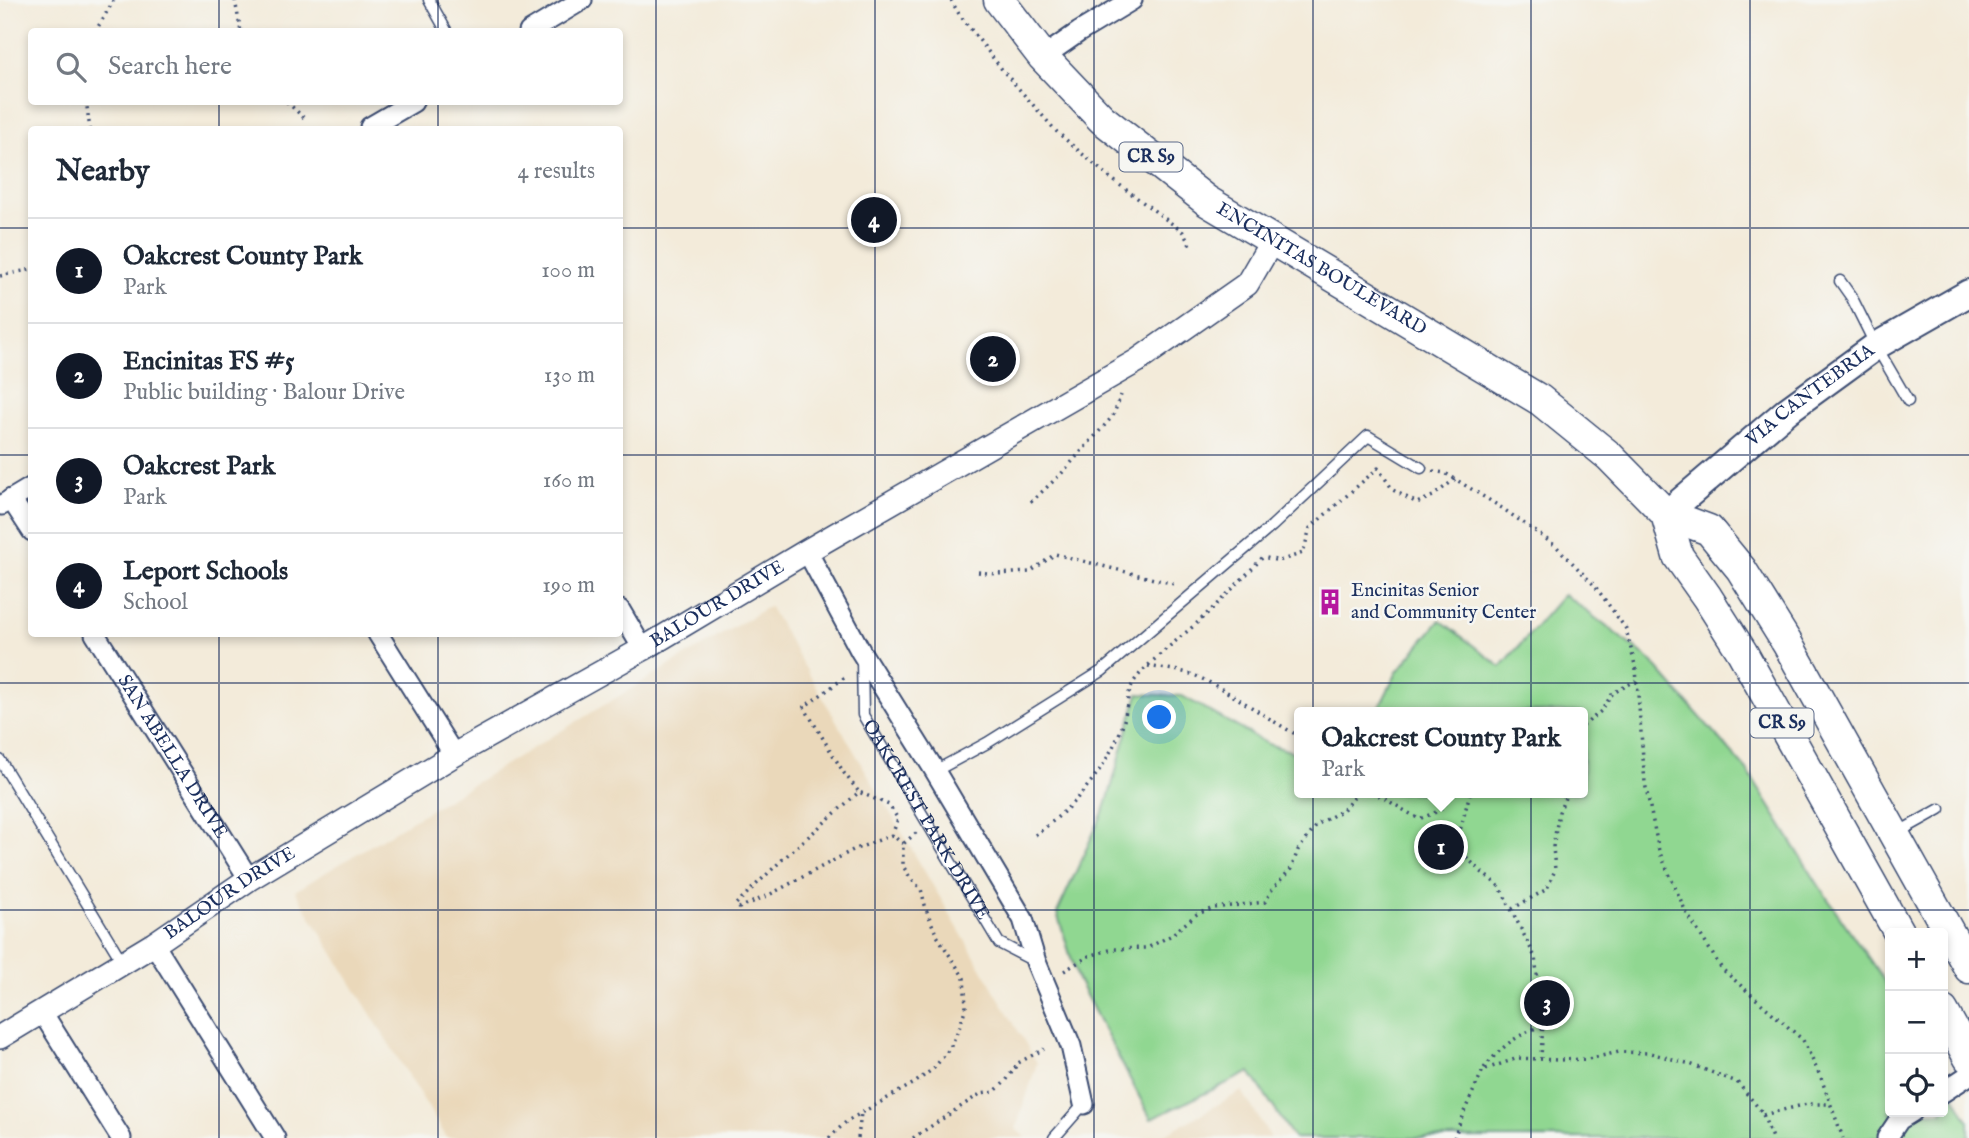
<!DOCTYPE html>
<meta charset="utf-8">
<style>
:root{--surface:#fff;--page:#f2f2f3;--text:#1f2937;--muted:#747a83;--line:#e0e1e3;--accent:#111827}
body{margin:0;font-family:"IM FELL English",serif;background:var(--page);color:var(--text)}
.controls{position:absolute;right:21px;bottom:21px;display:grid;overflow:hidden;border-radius:7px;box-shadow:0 4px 10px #0003}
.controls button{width:63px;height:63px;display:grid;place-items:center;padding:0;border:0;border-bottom:2px solid var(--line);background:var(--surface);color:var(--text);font:35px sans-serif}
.you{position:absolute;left:1160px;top:718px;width:24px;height:24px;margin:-18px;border:5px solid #fff;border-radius:50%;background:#1a73e8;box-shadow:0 0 0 10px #1a73e833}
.badge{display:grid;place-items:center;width:46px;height:46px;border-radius:50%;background:var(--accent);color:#fff;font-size:23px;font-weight:700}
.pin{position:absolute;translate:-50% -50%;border:4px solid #fff;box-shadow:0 2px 7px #0006}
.popup{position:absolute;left:1294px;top:707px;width:294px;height:91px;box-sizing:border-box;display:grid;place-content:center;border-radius:7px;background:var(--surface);filter:drop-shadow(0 2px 5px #0005);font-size:23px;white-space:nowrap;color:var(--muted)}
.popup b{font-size:26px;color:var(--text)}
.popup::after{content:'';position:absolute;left:50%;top:100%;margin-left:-14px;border:14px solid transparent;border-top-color:var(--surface)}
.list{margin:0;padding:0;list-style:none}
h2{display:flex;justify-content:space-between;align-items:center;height:91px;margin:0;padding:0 28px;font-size:30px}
h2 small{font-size:23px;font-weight:400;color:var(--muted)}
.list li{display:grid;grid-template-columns:46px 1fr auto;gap:21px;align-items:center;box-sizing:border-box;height:105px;padding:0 28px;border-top:2px solid var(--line)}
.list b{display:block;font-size:26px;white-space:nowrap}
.list p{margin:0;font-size:23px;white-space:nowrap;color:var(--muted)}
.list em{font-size:23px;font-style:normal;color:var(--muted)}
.icon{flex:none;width:38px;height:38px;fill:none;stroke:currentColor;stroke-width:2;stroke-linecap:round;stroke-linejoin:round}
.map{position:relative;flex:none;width:1969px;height:1138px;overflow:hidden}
.search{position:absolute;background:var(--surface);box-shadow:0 4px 10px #0003;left:28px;top:28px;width:595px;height:77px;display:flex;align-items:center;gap:18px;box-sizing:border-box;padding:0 24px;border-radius:7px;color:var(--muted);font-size:26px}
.panel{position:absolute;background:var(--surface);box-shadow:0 4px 10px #0003;left:28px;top:126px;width:595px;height:511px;border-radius:7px}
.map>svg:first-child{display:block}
.built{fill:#ead8ba}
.green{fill:#90d791;stroke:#568378;stroke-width:2}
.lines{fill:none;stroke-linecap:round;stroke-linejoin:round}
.service-casing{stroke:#3b4b71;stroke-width:13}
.minor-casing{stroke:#3b4b71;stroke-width:23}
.tertiary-casing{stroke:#3b4b71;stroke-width:26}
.secondary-casing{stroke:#3b4b71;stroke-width:30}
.primary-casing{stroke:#3b4b71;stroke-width:33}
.path{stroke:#3b4b71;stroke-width:3.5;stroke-dasharray:2 5;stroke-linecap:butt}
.service{stroke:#fff;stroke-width:10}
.minor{stroke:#fff;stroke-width:19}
.tertiary{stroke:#fff;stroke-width:23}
.secondary{stroke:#fff;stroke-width:26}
.primary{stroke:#fff;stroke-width:30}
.grid{fill:none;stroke:#1b2f5e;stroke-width:2;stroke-opacity:0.55}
.labels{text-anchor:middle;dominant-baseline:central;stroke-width:5;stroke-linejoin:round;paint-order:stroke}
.shield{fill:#f6f6f2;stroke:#5d6b8a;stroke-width:2}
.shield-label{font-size:18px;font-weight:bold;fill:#1b2f5e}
.street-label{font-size:19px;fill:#1b2f5e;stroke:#f6f6f2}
.poi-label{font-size:19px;fill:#1b2f5e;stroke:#f6f6f2;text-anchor:start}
</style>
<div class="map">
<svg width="1969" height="1138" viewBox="0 0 1969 1138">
<rect width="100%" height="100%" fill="#f6f6f2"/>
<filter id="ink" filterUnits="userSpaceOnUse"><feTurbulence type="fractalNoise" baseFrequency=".0143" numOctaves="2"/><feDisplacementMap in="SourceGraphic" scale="14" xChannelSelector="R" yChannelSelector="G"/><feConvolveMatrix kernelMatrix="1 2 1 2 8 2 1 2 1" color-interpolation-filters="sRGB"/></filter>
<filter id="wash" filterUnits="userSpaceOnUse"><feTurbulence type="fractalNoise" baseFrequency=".00686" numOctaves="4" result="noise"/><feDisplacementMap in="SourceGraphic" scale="28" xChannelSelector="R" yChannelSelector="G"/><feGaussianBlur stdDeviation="1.57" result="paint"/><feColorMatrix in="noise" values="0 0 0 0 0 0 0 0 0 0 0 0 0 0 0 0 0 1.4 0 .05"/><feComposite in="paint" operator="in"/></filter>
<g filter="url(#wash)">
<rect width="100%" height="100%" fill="#f3ebda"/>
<!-- built -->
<g class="built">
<path d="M769,606L1037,1063L1016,1129L1026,1138H447L295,891Z"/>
<path d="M1242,1091L1271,1138H1158Z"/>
</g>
<!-- green -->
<path class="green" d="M1564,594L1650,660L1747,770L1821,889L1885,982L1890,990V1112H1943V1076L1969,1122V1138H1294L1250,1072L1151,1119L1078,980L1057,913L1106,806L1138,694L1182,696L1268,744L1299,754V793H1583V712H1377L1397,672L1440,620L1501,667Z"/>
</g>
<g filter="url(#ink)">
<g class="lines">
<!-- service casing -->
<g class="service-casing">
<g id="service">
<path d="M429,0L447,32"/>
<path d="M1840,281L1852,298L1876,346L1908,401"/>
<path id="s1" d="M862,659L863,715L999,943L1036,962"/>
<path d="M0,760L123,963"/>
<path d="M935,771L987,743L1102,671L1272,526L1368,436L1421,468"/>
<path d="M1897,833L1940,809"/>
<path d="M1054,1138L1084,1104"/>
</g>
</g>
<!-- minor casing -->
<g class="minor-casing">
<g id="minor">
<path d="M529,32L582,0"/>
<path d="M1043,57L1079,32L1132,0"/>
<path d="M370,127L413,102"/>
<path d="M11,499L32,531"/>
<path d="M2,505L32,487"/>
<path d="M807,551L861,652L935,771L1023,919L1036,962L1071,1046L1084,1104"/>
<path d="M620,610L643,649"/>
<path id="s2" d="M95,634L249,879"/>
<path d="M378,634L454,755"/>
<path d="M154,944L275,1138"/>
<path d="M42,1012L121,1138"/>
<path d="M1943,1092L1969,1075"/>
<path d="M1887,1138L1899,1120L1912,1112"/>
</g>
</g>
<!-- tertiary casing -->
<g class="tertiary-casing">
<g id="tertiary">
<path id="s3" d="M0,1037L154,944L249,879L454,755L643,649L807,551L1137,361L1247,284L1272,241"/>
</g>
</g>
<!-- secondary casing -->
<g class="secondary-casing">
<g id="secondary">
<path id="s4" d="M1666,514L1788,410L1876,346L1969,293"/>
</g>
</g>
<!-- primary casing -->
<g class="primary-casing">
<g id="primary">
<path id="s5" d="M999,0L1043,57L1102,119L1207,201L1540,400L1609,456L1666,514L1709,530L1741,569L1787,643L1969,968"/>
<path d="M1666,514L1678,556L1707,597L1742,652L1899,933"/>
<path d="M1943,1011L1969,1058"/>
</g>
</g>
<!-- path -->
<g class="path">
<path d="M235,0L241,32"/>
<path d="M951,0L959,14L1004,72L1057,132L1109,177L1183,232L1191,247"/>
<path d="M95,32L114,0"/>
<path d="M287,102L304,118"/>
<path d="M90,130L87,107L95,102"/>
<path d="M0,276L32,269"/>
<path d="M1433,471L1445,473L1455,479L1502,508L1556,546L1595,586L1626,629L1636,669L1645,783L1659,851L1686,912L1722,969L1803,1040L1821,1078L1843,1138"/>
<path d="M1031,502L1061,474L1113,416L1121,395"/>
<path d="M978,572L996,574L1030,572L1055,554L1174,584"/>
<path d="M1148,666C1164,669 1182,670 1196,676C1232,692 1264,717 1299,736"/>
<path d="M844,678L804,707L844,773L859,792"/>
<path d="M1583,726L1601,711L1613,693L1637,680"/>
<path d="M1372,793L1382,797L1419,819L1439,811L1454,793"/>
<path d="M1470,793L1456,846L1479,870L1500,887L1535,957L1543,1022L1541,1058"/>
<path d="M892,835L853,850L769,895L739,908L736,904L784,858L859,792L889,805L898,819L892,835L903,844"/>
<path d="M1035,835C1073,808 1105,771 1122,727C1127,714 1126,698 1132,685C1140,668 1183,636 1198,622C1221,601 1242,579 1263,557L1279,561L1303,553L1310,528L1378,468L1393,490L1417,503L1433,496L1455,479"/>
<path d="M1512,909L1547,889L1555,870L1553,847L1559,812L1567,793"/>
<path d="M1064,971L1089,956L1113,949L1147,948L1170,936L1197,914L1214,908L1265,902L1273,888L1291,869L1298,850L1318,824L1343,810L1357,793"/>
<path d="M1484,1068C1501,1047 1516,1035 1542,1026"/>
<path d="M1763,1115L1807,1104H1830"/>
<path d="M829,1138L847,1121L916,1082L934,1068L950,1048L960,1026L966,1006L964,978L936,934L926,909L921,889L911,879L903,866V844L917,832"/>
<path d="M858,1138L861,1113"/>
<path d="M913,1138L980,1094L994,1092L1006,1081L1018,1063L1044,1049"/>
<path d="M1454,1138L1463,1114L1483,1070L1518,1058L1558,1060L1588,1059L1619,1052L1650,1053L1687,1063L1737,1082L1762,1112L1772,1138"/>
</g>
<!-- service -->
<use href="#service" class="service"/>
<!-- minor -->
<use href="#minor" class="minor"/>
<!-- tertiary -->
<use href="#tertiary" class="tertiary"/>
<!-- secondary -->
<use href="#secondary" class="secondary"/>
<!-- primary -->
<use href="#primary" class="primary"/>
</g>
</g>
<!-- grid -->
<path class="grid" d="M219,0V32M438,0V32M656,0V1138M875,0V1138M1094,0V1138M1313,0V1138M1531,0V1138M1750,0V1138M219,102V130M438,102V130M0,228H32M620,228H1969M0,455H32M620,455H1969M219,634V1138M438,634V1138M0,683H1969M0,910H1969"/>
<!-- icons -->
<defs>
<g id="building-bare" transform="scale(2.1)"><path d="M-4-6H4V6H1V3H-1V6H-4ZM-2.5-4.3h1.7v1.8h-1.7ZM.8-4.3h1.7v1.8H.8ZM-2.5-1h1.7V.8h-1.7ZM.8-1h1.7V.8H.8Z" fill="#b5179e" stroke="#f6f6f2" stroke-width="2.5" paint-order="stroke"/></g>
</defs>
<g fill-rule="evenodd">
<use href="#building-bare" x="1330" y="602"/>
</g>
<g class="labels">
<!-- shield labels -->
<g class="shield">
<rect x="1119.5" y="142.5" width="63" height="29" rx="5"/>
<rect x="1750.5" y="708.5" width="63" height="29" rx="5"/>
</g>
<g class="shield-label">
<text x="1151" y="157">CR S9</text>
<text x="1782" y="723">CR S9</text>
</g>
<!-- street labels -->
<g class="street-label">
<text stroke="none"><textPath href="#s5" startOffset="424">ENCINITAS BOULEVARD</textPath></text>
<text stroke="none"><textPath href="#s4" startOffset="187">VIA CANTEBRIA</textPath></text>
<text stroke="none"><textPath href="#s3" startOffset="838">BALOUR DRIVE</textPath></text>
<text stroke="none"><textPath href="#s2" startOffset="145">SAN ABELLA DRIVE</textPath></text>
<text stroke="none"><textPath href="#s1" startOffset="178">OAKCREST PARK DRIVE</textPath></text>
<text stroke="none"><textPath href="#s3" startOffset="271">BALOUR DRIVE</textPath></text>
</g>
<!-- poi labels -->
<g class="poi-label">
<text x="1351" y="591">Encinitas Senior<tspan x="1351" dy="22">and Community Center</tspan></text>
</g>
</g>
</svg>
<div class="controls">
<button>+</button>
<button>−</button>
<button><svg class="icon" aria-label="locate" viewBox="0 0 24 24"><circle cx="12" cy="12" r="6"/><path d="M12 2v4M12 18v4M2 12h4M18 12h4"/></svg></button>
</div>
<div class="you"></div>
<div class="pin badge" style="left:1441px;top:847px">1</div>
<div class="popup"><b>Oakcrest County Park</b>Park</div>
<div class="pin badge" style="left:993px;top:359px">2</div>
<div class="pin badge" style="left:1547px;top:1003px">3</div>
<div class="pin badge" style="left:874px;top:220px">4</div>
<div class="search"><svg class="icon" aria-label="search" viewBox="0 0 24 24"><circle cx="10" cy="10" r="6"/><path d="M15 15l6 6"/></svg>Search here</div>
<section class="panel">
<h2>Nearby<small>4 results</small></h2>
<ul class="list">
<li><span class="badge">1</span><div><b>Oakcrest County Park</b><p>Park</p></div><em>100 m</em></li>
<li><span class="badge">2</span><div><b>Encinitas FS #5</b><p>Public building · Balour Drive</p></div><em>130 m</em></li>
<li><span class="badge">3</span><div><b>Oakcrest Park</b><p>Park</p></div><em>160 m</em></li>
<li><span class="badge">4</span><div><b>Leport Schools</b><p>School</p></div><em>190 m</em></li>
</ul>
</section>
</div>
